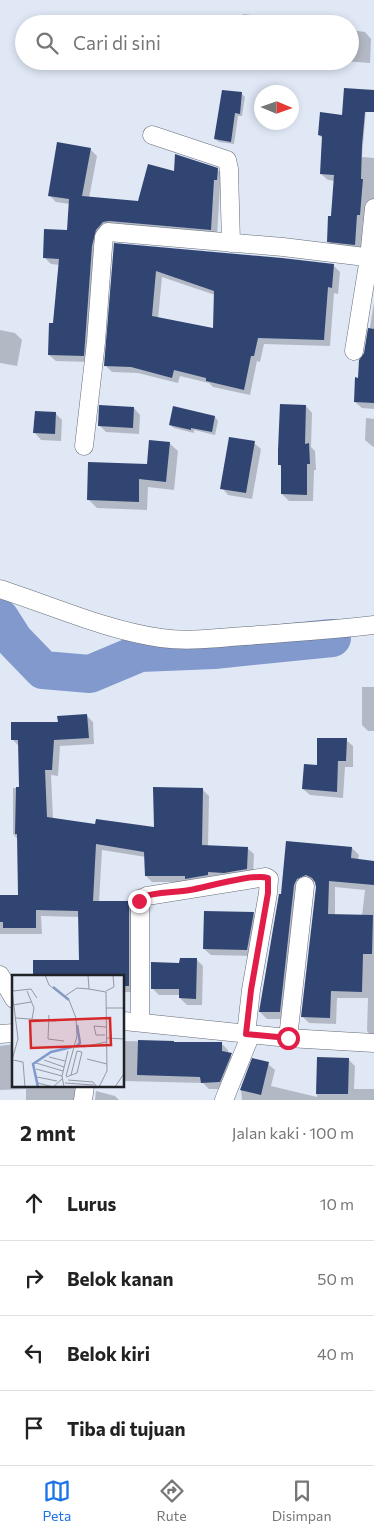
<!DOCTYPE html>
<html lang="id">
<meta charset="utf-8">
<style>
:root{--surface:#fff;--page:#f6f6f6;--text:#222;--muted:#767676;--line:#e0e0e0;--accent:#1a73e8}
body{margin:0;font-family:Commissioner,sans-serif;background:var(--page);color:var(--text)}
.compass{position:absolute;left:254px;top:85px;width:45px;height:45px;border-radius:50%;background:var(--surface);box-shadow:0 2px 8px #0003;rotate:92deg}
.stop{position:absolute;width:15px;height:15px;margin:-11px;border:4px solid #e11d48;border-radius:50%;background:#fff}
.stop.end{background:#e11d48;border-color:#fff;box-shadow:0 1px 5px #0008}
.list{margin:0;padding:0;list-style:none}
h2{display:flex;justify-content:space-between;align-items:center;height:65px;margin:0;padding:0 20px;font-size:21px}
h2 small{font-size:16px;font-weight:400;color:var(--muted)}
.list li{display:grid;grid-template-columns:32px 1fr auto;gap:15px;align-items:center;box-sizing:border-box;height:75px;padding:0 20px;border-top:1px solid var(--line)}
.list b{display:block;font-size:19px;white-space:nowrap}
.list em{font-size:16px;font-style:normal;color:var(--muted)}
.icon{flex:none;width:28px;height:28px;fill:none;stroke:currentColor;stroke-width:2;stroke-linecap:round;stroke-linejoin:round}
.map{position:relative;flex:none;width:374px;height:1100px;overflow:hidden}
.search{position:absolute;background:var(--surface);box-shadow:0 2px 8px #0003;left:15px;right:15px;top:15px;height:55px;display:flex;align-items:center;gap:12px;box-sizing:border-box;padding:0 18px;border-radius:28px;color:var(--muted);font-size:19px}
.sheet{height:365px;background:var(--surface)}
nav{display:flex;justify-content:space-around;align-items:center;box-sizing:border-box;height:70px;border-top:1px solid var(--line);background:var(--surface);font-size:14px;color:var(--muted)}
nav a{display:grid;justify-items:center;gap:2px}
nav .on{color:var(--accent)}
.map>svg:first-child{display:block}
.shadow{fill:#0003;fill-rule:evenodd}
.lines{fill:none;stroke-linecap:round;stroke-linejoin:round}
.river{stroke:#8199cd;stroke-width:38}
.building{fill:#314573;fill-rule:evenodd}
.street-casing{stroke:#656b78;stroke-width:19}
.street{stroke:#fff;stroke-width:18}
.route{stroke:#e11d48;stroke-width:6}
.inset-river{fill:none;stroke:#8199cd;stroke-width:2.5}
.inset-road{fill:none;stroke:#9399a3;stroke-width:1}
.view{fill:#d62828;fill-opacity:0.15;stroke:#d62828;stroke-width:2.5}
.inset-edge{fill:none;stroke:#1f2227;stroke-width:2.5}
</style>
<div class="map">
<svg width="374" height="1100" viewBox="0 0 374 1100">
<rect width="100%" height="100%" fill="#e0e8f6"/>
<!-- shadow -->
<g class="shadow">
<path d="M243,14L278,18L283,24H242Z"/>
<path d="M350,30L365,32L371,39L370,63L344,61H350Z"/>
<path d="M242,94L245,97L242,116H238L234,144L219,142L215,139Z"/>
<path d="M367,97L362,157L374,158V207L366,221H363L361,251L335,248L328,241L335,181L328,180L321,174L323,139L319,135Z"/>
<path d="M90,149L97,156L89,198L139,203L175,172L217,169L224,176L223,186H220L217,236L106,232L90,362L56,361L49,355L54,324L60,265L51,264L45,258L68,232L70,204L56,202L49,195Z"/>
<path d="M115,245L333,265L340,272L338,294L334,293L330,346L264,344L260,362L257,361L250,395L213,387L209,383L180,376L178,383L138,373L112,372L105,365ZM162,277L215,295L214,329L158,319Z"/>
<path d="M374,302V409L362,408L355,402L366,353Z"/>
<path d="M0,330L15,333L22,340L17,366L0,363Z"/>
<path d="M306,406L312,413L311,447L315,451L316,470H314L313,501H289L282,494V468L280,465Z"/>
<path d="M134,408L140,415L139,434L106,432L99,425Z"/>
<path d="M55,413L62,420L61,441L41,440L35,433Z"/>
<path d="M215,417L218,421L215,435L194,430V433L174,428L170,425Z"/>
<path d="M366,418L374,419V447L372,446L365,440Z"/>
<path d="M169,443L178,451L174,490L148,487L147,510L97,508L88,499L148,466Z"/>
<path d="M254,443L261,449L252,499L228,495L222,488Z"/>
<path d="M362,687H374V731H368L362,725Z"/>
<path d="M87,716L93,722L94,744L60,746L58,776L51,775L53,819L96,825L155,828L202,789L209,796L208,847L247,848L254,854L253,875L189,882H152L146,876V857L102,850L99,902H129L135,909V992H124V976H34V961H80V917L41,916L42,934H0V897L19,896L18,839L13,834V788H20L19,746L13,740Z"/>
<path d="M346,740L353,746V767H345L343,798L310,795L303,789L318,767Z"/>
<path d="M287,842L352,848L359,855L358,860L374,862V1039L367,1031L368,998H337L336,1024L309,1023L302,1016L317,887L315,882L308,883L287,1019H267L260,1012L282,895ZM335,887L365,890L362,916L335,915Z"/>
<path d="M253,914L260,920L254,956L211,955L204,949Z"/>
<path d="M197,960L203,966L202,1005H187L180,998V995H159L152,988L181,964Z"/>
<path d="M124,1041L221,1043L228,1050V1054L238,1062L227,1089H209L203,1083L124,1081Z"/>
<path d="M14,1044V1086H74L81,1093L80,1100H26V1089L0,1090V1046Z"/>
<path d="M318,1058L348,1059L355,1066L354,1089H374V1100H242L241,1090L268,1064L275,1070L271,1086L317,1097Z"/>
<path d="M96,1091L115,1096L119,1100H95Z"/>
</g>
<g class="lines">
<!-- river -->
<path class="river" d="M0,618L14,640L43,670L90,674L140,653L214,650L332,638"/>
</g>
<!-- building -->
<g class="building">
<path d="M344,88L374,90V112H365L362,145L361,179H363L360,215H357L355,245L327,242L328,216H331L334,175L320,174L322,136L318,135L320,112L342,115Z"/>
<path d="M222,90L242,92L240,114L235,113L231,142L214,139Z"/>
<path d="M57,142L91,148L82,196L138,201L148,164L174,171L175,154L218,168L217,180H214L211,230L109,221L103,222L96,230L92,246L84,356L48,355L49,323H53L59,259L43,258L44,229L67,230L69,199L48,196Z"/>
<path d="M114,243L282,258L334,264L332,288L328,287L324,340L258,338L254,356H251L244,390L206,381V378L174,370L172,378L131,367L104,366ZM156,271L214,291L213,328L152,316Z"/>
<path d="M368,328L374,329V403L354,402L355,377L358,378L359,360L364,353Z"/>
<path d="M280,404L306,405L305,444L309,443L310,464H307V495L281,494V465H278V450Z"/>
<path d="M99,405L134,407L133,428L98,426Z"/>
<path d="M173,406L215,416L212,432L191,428V430L169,425Z"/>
<path d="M35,411L56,412L55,434L33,433Z"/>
<path d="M229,437L255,441L246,493L220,489Z"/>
<path d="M149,440L170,442L166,482L139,479V502L87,500L88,462L147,464Z"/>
<path d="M87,714L89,738L54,740L52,770H45L47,817L95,824L96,819L154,827L153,787L203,788L202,845L248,847L247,869L224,873L208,872V875L185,879V876H145L144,852L96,844L93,901H129V986H124V976H33V960H79L78,911L36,910V928H3V922H0V895H18L17,834H15L16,787H19L18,740H11V722H58L57,716Z"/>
<path d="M317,738H347L346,761H338L337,792L302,789L304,764L317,765Z"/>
<path d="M286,841L352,847L351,858L374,861V885L329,881L328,914L373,915L372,954H363L362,992L331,991L330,1018L301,1017L316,887L315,882L312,878L306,875L297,879L294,885L280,1012H259L279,894H281Z"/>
<path d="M204,911L254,912L247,950L203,949Z"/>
<path d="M180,958H197L196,999L179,998V989H151V962L179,963Z"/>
<path d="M138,1040L174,1041V1042H222V1051L232,1053L220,1082L201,1083L200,1077L137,1075Z"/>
<path d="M317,1057L349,1058L348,1094H316Z"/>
<path d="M252,1058L269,1062L261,1095L240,1090Z"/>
</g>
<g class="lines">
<!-- street casing -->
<g class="street-casing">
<g id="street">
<path d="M152,135L227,160L229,169L231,243"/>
<path d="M354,351L369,258L374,208"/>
<path d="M84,446L96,342L103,247L104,237L108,232L283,247L374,258"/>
<path d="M0,589C53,606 105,630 161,638C188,642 217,638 244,636C288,633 331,630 374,625"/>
<path d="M0,975L14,999"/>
<path d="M124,1021L288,1038L374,1043"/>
<path d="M140,1022V899L147,896L266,877L269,879L268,893L251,990L246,1034"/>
<path d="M0,1034L14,1033"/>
<path d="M288,1038L305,886"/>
<path d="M83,1100L85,1086"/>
<path d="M224,1100L251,1034"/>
</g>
</g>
<!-- street -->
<use href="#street" class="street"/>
</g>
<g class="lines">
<!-- route -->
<path class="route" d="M139,901L140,898C154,891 175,893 190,890C207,887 254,873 268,878V893L251,990L246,1034L288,1038"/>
</g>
<!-- overview -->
<g transform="translate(12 975)">
<rect width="112" height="112" fill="#e0e8f6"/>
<path class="inset-river" d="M41,12L57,25M64,72L68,68L65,50M26,112L21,89L39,77L60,72"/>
<path class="inset-road" d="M33,0L37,10L57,25L64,43L65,61L54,101M76,0L77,14L94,17L95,96L87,112M0,15L6,64L0,85M1,16L19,14L25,23M15,16L22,33L20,44M94,16L102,12L101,0M53,21L65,13L77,14M1,30L19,27M94,33H111L113,38M37,40L36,64L52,66M4,43L44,46M93,60H84L82,51L94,52M94,63L113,64M71,72L94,67M37,82L53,86M75,84L95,89M1,85L11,87L13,112M32,85L52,92M24,88L51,96M24,94L50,101M25,102L45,106M54,102L65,98L70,77L65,76L59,100M56,105L81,107L85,112M26,108L41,112L50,104M53,108L82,110M52,112L50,101L56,76M103,112L113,97"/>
<path class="view" d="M98,43L99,70L19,73L18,46Z"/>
<rect width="112" height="112" class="inset-edge"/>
</g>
</svg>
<svg class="compass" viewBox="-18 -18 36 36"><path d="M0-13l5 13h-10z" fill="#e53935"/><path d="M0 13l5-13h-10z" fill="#767676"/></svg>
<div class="stop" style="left:288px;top:1038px"></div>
<div class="stop end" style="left:139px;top:901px"></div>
<div class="search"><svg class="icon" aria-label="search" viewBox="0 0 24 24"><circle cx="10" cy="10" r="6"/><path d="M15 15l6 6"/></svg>Cari di sini</div>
</div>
<section class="sheet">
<h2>2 mnt<small>Jalan kaki · 100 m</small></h2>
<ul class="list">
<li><svg class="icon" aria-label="ahead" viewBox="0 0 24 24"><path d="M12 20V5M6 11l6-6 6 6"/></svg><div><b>Lurus</b></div><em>10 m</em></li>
<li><svg class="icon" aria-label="right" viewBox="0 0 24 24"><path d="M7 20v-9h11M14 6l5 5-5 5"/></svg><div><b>Belok kanan</b></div><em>50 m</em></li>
<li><svg class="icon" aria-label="left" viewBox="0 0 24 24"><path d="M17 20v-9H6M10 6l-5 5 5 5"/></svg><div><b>Belok kiri</b></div><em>40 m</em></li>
<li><svg class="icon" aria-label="arrive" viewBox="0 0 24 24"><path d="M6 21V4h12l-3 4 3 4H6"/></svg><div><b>Tiba di tujuan</b></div></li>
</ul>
</section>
<nav>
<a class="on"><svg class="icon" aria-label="map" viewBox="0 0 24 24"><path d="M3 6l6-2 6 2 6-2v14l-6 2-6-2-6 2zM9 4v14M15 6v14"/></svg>Peta</a>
<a><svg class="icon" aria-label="directions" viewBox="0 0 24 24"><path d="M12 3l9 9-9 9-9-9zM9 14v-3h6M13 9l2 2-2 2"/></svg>Rute</a>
<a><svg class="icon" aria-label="saved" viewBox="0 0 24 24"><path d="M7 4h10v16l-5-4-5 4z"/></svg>Disimpan</a>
</nav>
